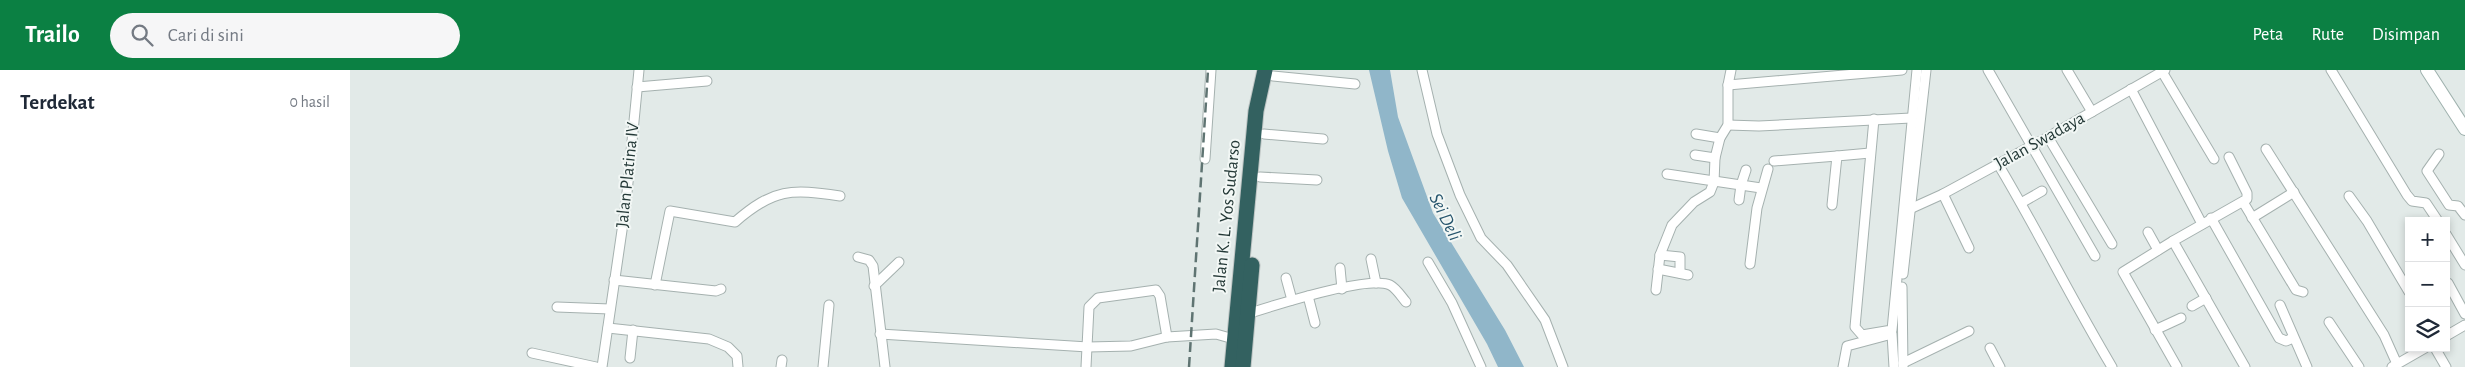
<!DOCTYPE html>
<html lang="id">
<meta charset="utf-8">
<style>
:root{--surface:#fff;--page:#f6f6f7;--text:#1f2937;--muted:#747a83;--line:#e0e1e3;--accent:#0b8043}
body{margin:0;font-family:"Alegreya Sans",sans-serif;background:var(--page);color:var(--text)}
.controls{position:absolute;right:15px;bottom:15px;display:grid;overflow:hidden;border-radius:0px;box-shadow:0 2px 8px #0003}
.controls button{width:45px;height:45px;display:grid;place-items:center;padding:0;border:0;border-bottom:1px solid var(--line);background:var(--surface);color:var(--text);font:25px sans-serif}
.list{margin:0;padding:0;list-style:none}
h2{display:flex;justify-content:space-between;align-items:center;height:65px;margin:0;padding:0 20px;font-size:21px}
h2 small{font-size:16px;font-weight:400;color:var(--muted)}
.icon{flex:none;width:28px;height:28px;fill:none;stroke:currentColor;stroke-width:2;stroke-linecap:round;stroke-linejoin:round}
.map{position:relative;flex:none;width:2115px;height:297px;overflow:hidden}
header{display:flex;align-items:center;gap:30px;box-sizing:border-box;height:70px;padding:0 25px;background:var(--accent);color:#fff}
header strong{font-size:24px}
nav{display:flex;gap:28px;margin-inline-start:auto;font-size:18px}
.search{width:350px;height:45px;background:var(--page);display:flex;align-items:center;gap:12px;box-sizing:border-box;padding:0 18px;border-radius:28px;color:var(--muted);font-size:19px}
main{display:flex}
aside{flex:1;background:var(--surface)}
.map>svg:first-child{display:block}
.water{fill:#90b6c9}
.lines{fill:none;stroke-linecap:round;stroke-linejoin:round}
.street-casing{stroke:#a5b1af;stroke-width:11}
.secondary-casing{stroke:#9fb2ae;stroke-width:14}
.highway-casing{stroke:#bdc4c3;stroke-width:17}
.street{stroke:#fff;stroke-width:9}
.secondary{stroke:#fff;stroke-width:12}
.highway{stroke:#336160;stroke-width:15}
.rail{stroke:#5f7472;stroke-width:2.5;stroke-dasharray:10 5;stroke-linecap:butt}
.labels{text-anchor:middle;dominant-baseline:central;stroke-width:4;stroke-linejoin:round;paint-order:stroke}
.street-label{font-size:18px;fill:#243937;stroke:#f2f7f5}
.water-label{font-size:19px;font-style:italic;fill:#26556d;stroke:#f2f7f5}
</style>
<header>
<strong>Trailo</strong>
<div class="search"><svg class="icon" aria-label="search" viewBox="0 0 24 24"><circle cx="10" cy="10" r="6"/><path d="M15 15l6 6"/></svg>Cari di sini</div>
<nav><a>Peta</a><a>Rute</a><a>Disimpan</a></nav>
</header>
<main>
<aside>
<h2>Terdekat<small>0 hasil</small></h2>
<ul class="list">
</ul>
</aside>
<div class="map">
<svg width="2115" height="297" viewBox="0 0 2115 297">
<rect width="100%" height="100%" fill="#e2eae8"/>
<!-- water -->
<path class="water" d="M1019,0H1040L1048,47L1083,143L1155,260L1174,297H1148L1137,274L1052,128L1038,81Z"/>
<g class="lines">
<!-- street casing -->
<g class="street-casing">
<g id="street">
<path d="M1072,0L1087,64L1110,125L1131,168L1157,195L1195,250L1213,297"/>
<path d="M1638,0L1745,186"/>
<path d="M1717,0L1742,42"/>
<path d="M1811,0L1864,89"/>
<path d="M1981,0L2057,125L2062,131L2076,133L2088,151"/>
<path d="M923,6L1005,14"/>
<path d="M1378,15L1552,0"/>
<path d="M287,17L357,11"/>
<path d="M1781,19L1852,154"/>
<path d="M1524,49L1505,257L1512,265L1542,260L1567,0"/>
<path d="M1378,55L1409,56L1561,48"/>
<path d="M914,64L973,69"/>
<path d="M1346,64L1370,68"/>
<path d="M1698,67L1762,174"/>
<path d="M1916,79L2034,265L2047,294"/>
<path d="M2089,84L2077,101L2099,135L2108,136L2115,145"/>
<path d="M1345,85L1365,88"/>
<path d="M1879,87L1897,123V129L1823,171L1895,297"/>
<path d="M855,89L861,0"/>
<path d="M1424,91L1487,86"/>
<path d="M1648,94C1688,161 1722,230 1762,297"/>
<path d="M1317,104L1411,118"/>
<path d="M910,107L967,110"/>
<path d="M1593,124L1619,178"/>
<path d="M1999,126L2017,151L2059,222"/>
<path d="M1389,130L1391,115L1396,100"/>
<path d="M1893,132L1946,220L1953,222"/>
<path d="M1671,133L1692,121"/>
<path d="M1482,135L1487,86L1520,83"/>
<path d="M1562,138L1593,124L1698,67L1815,0"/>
<path d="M1861,148L1929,268L1936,271L1943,268"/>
<path d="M1902,148L1944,122"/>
<path d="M1798,162L1808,180"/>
<path d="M2096,164L2115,195"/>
<path d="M1823,171L1773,202L1827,297"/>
<path d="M1310,185L1330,187V203"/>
<path d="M508,187L519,190L523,196L535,297"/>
<path d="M1021,189L1026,213"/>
<path d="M1078,192L1102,233L1131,297"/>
<path d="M1400,194L1407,138L1418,99"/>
<path d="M990,198L992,219"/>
<path d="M1308,199L1338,205"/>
<path d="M1553,204L1576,0"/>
<path d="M936,208L942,230"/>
<path d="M264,210L366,221L371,219"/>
<path d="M2098,213L2115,244"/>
<path d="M305,215L320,141L385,152C424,118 441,119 490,126"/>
<path d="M524,216L549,192"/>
<path d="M1552,217L1553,297"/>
<path d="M1306,220L1310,185L1322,155L1344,132L1360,122L1364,112L1365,88L1370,68L1378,55V15L1381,0"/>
<path d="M958,226L965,253"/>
<path d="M1930,235L1957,297"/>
<path d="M1842,236L1856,228"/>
<path d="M207,237L260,239"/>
<path d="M897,244C922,236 1019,205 1040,215C1046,218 1051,226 1056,232"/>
<path d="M1979,252L2009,297"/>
<path d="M258,258L359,269L378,277L387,286L388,297"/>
<path d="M1805,260L1831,248"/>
<path d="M530,264L738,277L781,276L817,267L866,264L887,270"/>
<path d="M2096,266L2115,255"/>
<path d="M1640,278L1650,297"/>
<path d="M2085,278L2096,297"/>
<path d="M182,283L246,297"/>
<path d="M280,288L283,260"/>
<path d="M1553,293L1619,261"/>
<path d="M252,297L276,133L289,0"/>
<path d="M431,297L432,290"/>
<path d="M473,297L479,235"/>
<path d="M736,297L739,237L748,228L806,220L810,226L817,267"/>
<path d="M1493,297L1497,276L1542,264L1544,297"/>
<path d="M2042,297L2075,278"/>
</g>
</g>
<!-- secondary casing -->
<g class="secondary-casing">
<path id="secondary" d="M2077,0L2115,59"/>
</g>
<!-- highway casing -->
<g class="highway-casing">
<g id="highway">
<path d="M882,297L906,41L915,0"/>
<path d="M893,297L902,195"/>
</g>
</g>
<!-- street -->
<use href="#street" class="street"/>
<!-- secondary -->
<use href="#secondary" class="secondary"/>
<!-- highway -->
<use href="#highway" class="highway"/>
<!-- rail -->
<path class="rail" d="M839,297L858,0"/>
</g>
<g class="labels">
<!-- street labels -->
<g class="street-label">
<text transform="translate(1690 71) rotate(-29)">Jalan Swadaya</text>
<text transform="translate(278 105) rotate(-84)">Jalan Platina IV</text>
<text transform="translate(877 146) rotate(-84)">Jalan K. L. Yos Sudarso</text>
</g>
<!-- water labels -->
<g class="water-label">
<text transform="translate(1095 147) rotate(64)">Sei Deli</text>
</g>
</g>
</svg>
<div class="controls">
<button>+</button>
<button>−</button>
<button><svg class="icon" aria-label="layers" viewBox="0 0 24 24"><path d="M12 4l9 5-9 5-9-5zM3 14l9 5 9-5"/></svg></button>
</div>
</div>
</main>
